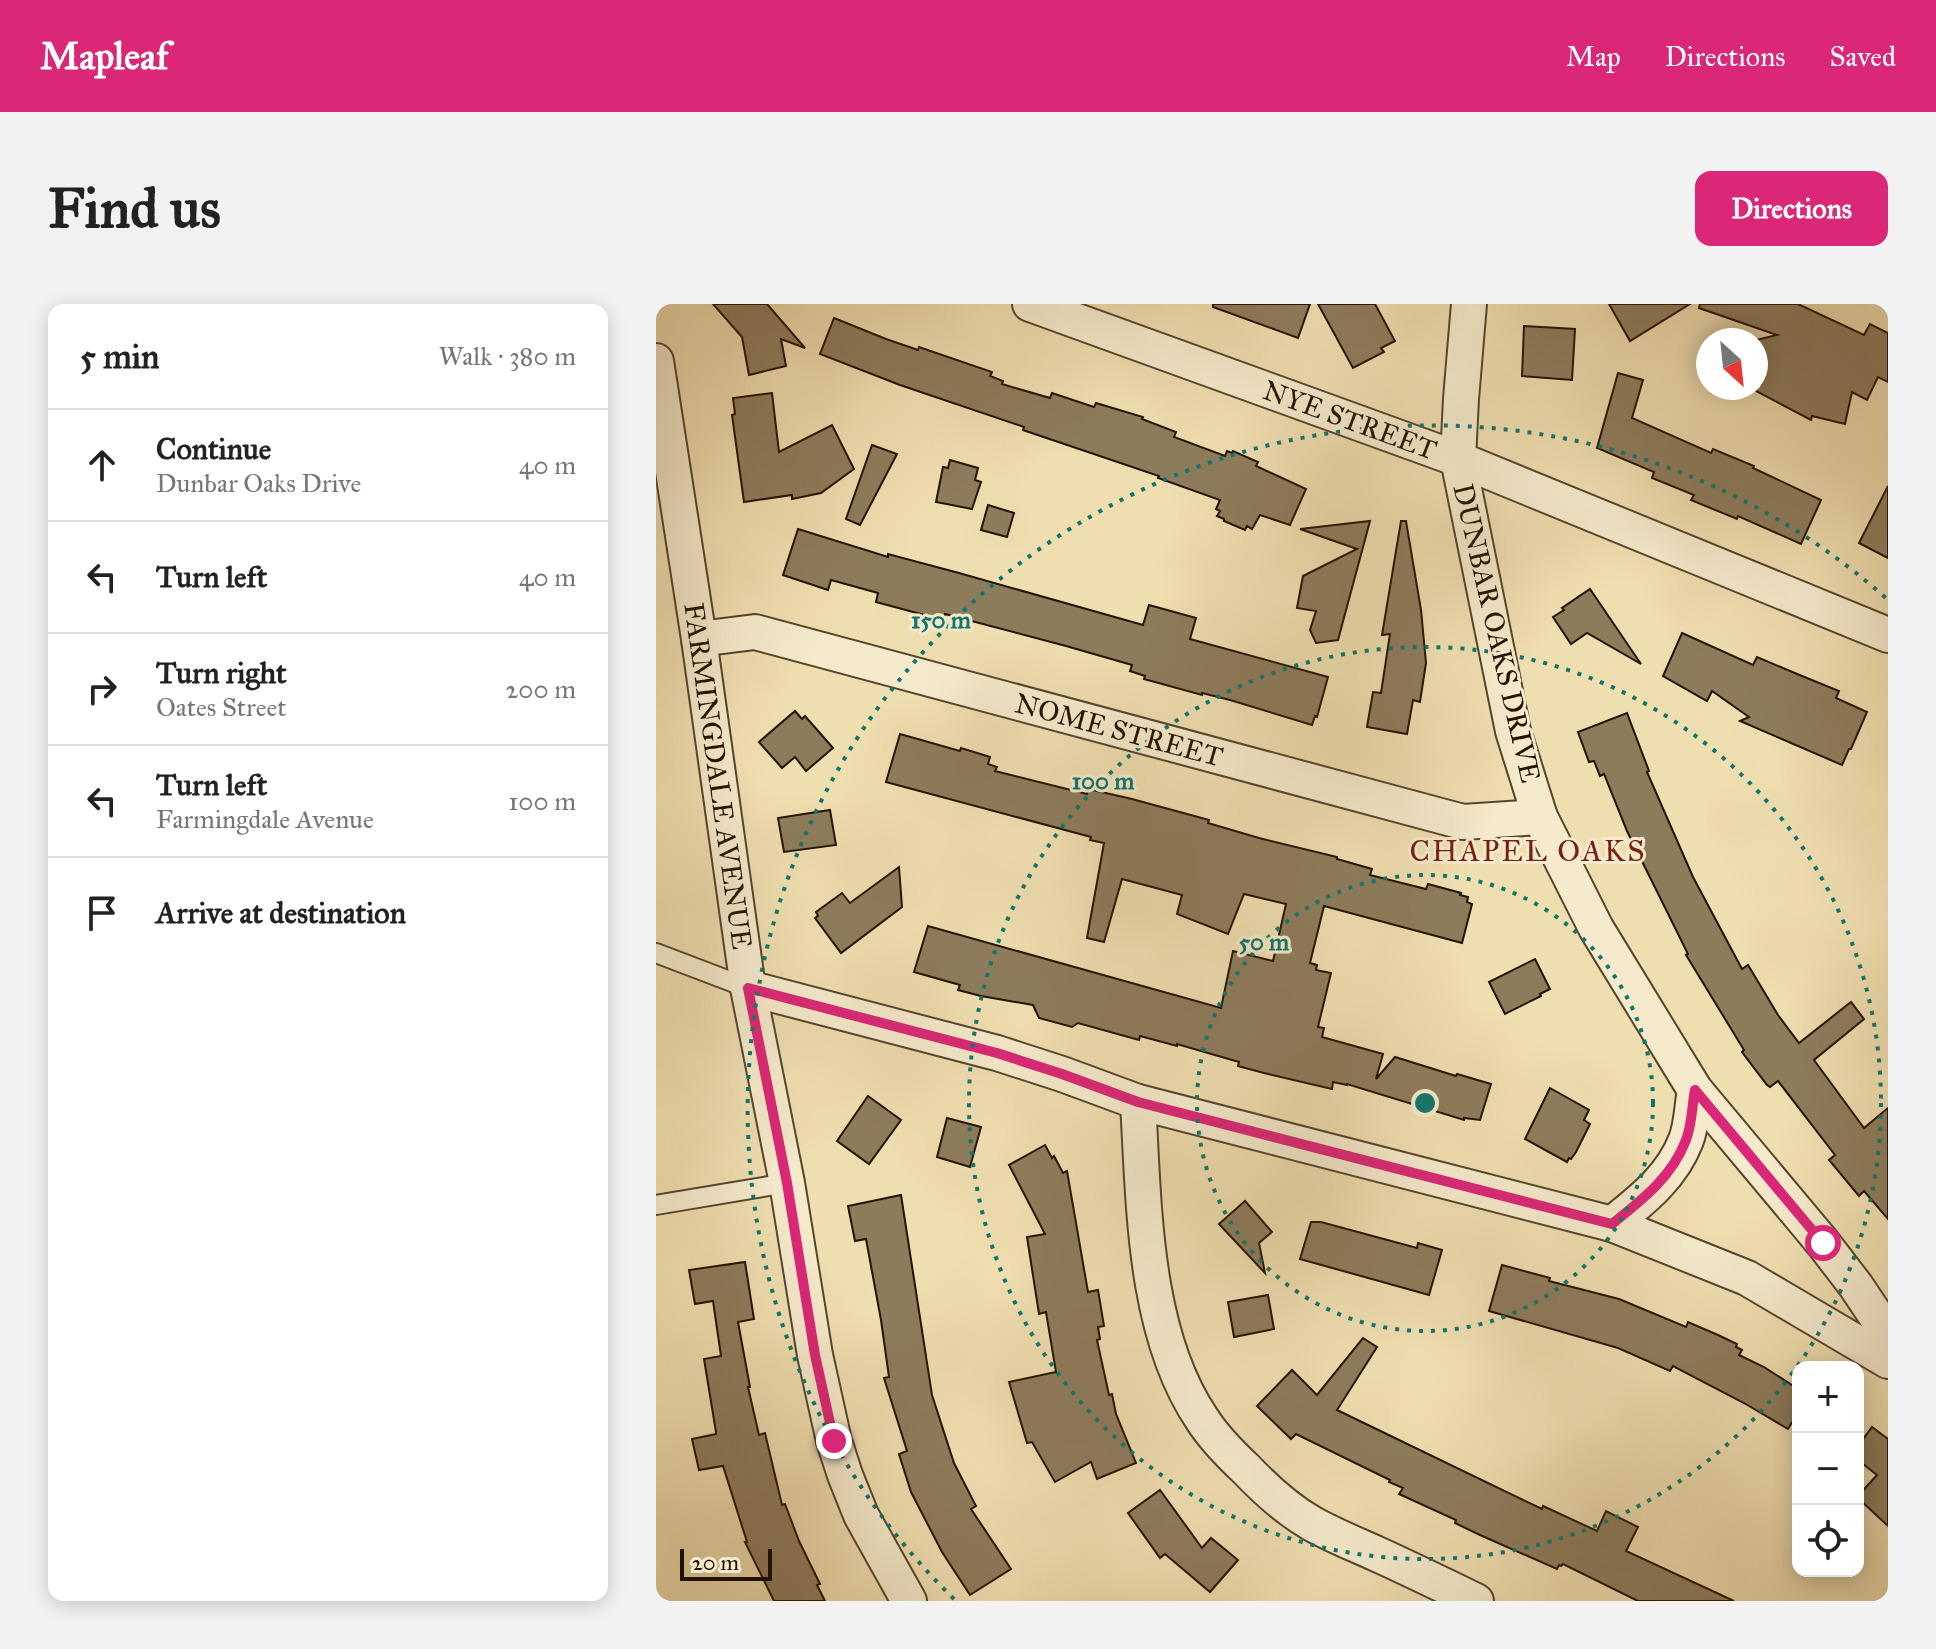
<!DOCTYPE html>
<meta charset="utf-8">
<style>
:root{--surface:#fff;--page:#f2f2f2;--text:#222;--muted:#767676;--line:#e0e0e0;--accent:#db2777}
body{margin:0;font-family:"IM FELL Great Primer",serif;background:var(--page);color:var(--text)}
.controls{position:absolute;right:24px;bottom:24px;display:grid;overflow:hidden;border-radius:16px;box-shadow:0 4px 20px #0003}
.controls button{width:72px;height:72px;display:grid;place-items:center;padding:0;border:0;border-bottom:2px solid var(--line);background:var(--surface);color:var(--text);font:40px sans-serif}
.compass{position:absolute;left:1040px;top:24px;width:72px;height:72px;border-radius:50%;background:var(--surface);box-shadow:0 4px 20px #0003;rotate:153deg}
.scale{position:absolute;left:24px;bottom:20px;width:92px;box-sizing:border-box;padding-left:8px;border:4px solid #231201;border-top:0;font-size:22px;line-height:28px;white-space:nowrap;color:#231201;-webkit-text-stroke:6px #f5eacc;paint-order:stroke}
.stop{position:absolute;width:24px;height:24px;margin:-18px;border:6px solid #db2777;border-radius:50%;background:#fff}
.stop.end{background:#db2777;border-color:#fff;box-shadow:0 2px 8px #0008}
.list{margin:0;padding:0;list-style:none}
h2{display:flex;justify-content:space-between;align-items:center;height:104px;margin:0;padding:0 32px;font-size:34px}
h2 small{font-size:26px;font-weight:400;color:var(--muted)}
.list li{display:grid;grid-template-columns:52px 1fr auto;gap:24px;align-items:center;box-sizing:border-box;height:112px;padding:0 32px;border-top:2px solid var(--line)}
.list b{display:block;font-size:30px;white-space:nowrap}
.list p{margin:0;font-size:26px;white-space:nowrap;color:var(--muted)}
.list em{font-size:26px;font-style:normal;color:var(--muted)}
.icon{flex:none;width:44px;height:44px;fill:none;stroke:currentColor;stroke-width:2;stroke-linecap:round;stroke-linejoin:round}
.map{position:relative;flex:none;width:1232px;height:1297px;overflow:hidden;border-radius:16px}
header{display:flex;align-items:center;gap:48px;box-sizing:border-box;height:112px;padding:0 40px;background:var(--accent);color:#fff}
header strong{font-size:38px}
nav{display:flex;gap:44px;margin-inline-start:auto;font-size:28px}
.intro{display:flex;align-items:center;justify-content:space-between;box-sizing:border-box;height:192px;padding:0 48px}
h1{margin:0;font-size:56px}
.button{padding:20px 36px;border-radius:16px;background:var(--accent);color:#fff;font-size:28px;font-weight:700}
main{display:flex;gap:48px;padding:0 48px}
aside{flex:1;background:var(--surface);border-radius:16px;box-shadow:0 4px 20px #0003}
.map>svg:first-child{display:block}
.building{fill:#8d7c5c;stroke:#231201;stroke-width:2}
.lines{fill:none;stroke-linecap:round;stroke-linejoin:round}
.service-casing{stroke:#56452d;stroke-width:22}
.minor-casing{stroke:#56452d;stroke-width:38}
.service{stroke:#f5eacc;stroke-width:18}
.minor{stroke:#f5eacc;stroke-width:34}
.route{stroke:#db2777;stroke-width:10}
.ring{fill:none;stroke:#0f766e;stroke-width:4;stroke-dasharray:4 8}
.labels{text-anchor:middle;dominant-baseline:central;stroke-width:6;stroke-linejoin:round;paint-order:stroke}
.street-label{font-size:28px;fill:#231201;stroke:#f5eacc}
.neighbourhood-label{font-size:30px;letter-spacing:2px;fill:#7a1f14;stroke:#f5eacc}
.centre{fill:#0f766e;stroke:#f5eacc;stroke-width:4}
.ring-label{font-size:24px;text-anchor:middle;font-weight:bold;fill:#0f766e;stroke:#f5eacc;stroke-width:6;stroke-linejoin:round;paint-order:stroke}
</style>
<header>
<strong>Mapleaf</strong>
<nav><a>Map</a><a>Directions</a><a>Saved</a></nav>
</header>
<div class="intro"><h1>Find us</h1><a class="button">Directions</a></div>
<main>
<aside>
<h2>5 min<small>Walk · 380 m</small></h2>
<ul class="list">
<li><svg class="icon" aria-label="ahead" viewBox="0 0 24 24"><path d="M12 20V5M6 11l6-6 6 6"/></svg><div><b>Continue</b><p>Dunbar Oaks Drive</p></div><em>40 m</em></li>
<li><svg class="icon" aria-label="left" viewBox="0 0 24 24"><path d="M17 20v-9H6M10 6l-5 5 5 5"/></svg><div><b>Turn left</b></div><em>40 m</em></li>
<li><svg class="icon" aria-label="right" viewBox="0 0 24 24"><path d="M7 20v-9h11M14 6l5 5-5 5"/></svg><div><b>Turn right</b><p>Oates Street</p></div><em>200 m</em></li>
<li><svg class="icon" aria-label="left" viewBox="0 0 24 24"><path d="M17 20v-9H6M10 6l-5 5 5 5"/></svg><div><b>Turn left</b><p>Farmingdale Avenue</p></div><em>100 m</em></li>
<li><svg class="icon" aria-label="arrive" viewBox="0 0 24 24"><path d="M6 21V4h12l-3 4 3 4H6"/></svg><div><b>Arrive at destination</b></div></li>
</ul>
</aside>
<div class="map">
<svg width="1232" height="1297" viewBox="0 0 1232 1297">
<rect width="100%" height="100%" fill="#efdeb0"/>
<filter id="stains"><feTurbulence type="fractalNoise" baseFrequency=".0025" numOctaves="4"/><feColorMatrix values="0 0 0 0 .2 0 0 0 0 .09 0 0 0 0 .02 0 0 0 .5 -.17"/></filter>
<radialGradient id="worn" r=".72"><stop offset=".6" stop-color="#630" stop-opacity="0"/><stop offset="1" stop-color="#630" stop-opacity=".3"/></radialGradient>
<!-- building -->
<g class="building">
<path d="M57,0H111L149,44L125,35L130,62L93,71L86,33Z"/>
<path d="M557,0H654L642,34L557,3Z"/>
<path d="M662,0H719L739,37L725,44L728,48L697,64Z"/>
<path d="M953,0H1034L974,37Z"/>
<path d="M1044,0H1142L1208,31L1214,20L1232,29V78L1222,73L1211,96L1196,88L1189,120L1156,112L1155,116L1100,87V36L1121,31L1043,4Z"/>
<path d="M178,14L230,35L262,46L263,43L336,68L334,72L347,77L346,80L394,94L396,89L438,103L440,99L487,113L486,115L520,128L518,133L569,152L571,147L576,149L577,147L602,158L600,162L650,185L634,221L604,211L596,225L591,222L589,226L568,217V215L561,212L564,207L560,205L564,196L502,174L503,172L367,126L368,123L244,81L164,50Z"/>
<path d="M868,22L919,25L916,76L866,72Z"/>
<path d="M962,69L987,76L976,114L1055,149L1057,145L1098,162L1097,164L1165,196L1145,240L1082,212L1081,215L1035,196L1038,191L996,174L998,168L941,144Z"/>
<path d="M116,89L123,148L176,121L198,165L165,189L136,195V191L88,198L76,111L79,110L77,94Z"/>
<path d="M216,141L241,150L204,221L190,215Z"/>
<path d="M294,156L322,164L319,176L325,178L316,205L280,198L287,163L292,164Z"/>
<path d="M1232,182V254L1203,239Z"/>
<path d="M332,201L358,209L351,233L325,226Z"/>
<path d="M714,217L682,336L660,339L654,326L660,307L641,304L647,272L701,245L644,225Z"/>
<path d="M745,217H750L765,306L770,359L764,398L757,396L751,430L711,423L717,388L725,389L734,330L726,331Z"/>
<path d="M142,225L232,253V250L303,269L487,321L493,301L540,314L534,335L672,373L661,413L659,412L656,421L574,396L546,389V391L488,375L489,372L474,367L476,361L410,342L289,310L287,316L220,298L222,289L175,276L172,286L127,271Z"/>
<path d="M934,285L985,360L931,329L915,340L897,313L908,306L906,304Z"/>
<path d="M1026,329L1097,361L1101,353L1146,372L1183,387L1180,394L1211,408L1195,445H1193L1186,461L1084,417L1093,413L1056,387L1051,397L1007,372Z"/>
<path d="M139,407L146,415L149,412L177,444L150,467L139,453L126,464L103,438Z"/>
<path d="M971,409L993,467L991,468L1037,573L1086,665L1092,661L1122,711L1143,739L1195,698L1208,715L1158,756L1208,824L1232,804V915L1208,887L1203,892L1173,856L1179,851L1122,777L1114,783L1111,781L1086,748L1088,746L1030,651L1032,650L971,527L948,470L944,472L938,457L933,458L922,428Z"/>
<path d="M244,430L304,447L305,444L334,453L332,460L341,463L339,467L431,490L432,485L476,495L553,516L552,519L603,534L681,553V555L716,565L714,571L770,585L772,580L805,589L804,591L812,593L811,598L816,600L806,639L668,602L654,659L661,661L660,666L675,669L662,723L668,724L666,733L727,750L720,775L739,753L800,772L801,770L835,780L824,816L808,814V816L691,780V781L677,778L676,785L608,769L582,762L583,758L521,740V742L484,732L483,736L422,719L416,723L383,714L377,701L325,692L302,686L304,681L258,668L272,622L565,704L577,647L617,657L630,600L588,590L572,630L521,610L526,591L466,575L448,638L431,634L448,539L434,536L435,533L230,478Z"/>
<path d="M174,506L180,541L128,548L122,514Z"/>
<path d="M243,563L246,603L185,649L159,614L162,612L160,608L186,589L194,599Z"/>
<path d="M879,655L894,685L884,690L885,692L849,710L833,678Z"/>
<path d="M894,784L933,806L928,816L934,820L920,848L915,855L913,854L911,858L869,835Z"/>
<path d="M212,792L245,816L213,860L181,837Z"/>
<path d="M291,814L325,823L314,863L281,853Z"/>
<path d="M389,841L396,854L398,852L407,869L411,867L432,988L442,986L448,1022L442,1023L444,1035L441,1036L453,1091L456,1090L460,1110L480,1159L441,1175L435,1158L399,1178L376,1138L371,1139L353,1078L400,1068L390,1008L383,1010L371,933L389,930L353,861Z"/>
<path d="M245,891L276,1091L298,1159L320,1202L315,1205L355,1265L314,1291L286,1248L255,1188L243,1150L251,1147L228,1074L233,1073L225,1016L210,935L199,937L192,902Z"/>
<path d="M589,897L616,928L603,939L609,969L563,920Z"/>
<path d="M655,918H665L761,944L762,939L786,946L773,991L644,955Z"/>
<path d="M89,958L98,1015L82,1018L94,1083H92L103,1131L109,1129L126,1201L129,1200L143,1237L164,1280L161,1281L169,1297H118L89,1238H91L67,1162L43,1166L36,1135L60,1130V1128L48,1055L65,1052L57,997L39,1000L33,966Z"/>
<path d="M846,961L894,974L893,977L963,995L1030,1023L1032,1018L1062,1031L1081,1040L1080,1043L1086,1046L1083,1051L1108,1063L1142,1085V1109L1132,1125L1088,1099L1017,1062L1014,1067L962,1044L833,1007Z"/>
<path d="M612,991L618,1025L578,1033L572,998Z"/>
<path d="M707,1034L721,1043L681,1106L886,1205L887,1202L941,1227L950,1207L982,1223L970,1247L1078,1297H982L907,1260L905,1262L903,1261L901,1265L824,1231L799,1219L800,1216L743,1190L747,1184L733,1178L734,1176L640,1130L635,1135L601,1102L636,1066L661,1091Z"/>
<path d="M1216,1123L1232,1135V1222L1202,1194V1192L1221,1171L1202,1156V1142Z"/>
<path d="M504,1186L546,1244L555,1234L582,1256L554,1288L509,1250L504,1254L472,1209Z"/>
</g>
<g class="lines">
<!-- service casing -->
<g class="service-casing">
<g id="service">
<path d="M0,649L92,684"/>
<path d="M0,901L131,879"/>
</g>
</g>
<!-- minor casing -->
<g class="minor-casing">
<g id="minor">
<path d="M374,0L802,155L1232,331"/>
<path d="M813,0L805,95L802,155L857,427L884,513L940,624L1039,786L1167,939L1200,982L1232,1030"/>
<path d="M0,57L43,335L92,684L131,879L159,1051L178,1137L189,1171L205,1211L253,1297"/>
<path d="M43,335L99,328L807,518L884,513"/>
<path d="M92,684L341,749L406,770L482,798L956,920L1091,974L1232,1057"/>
<path d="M482,798C488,899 487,1028 546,1115C558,1134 574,1150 590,1165C609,1185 631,1205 655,1219C676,1231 699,1240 721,1250C754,1265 787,1281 820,1297"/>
<path d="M956,920C986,896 1016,873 1030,836C1036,821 1036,801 1039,786"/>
</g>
</g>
<!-- service -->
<use href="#service" class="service"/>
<!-- minor -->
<use href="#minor" class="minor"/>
</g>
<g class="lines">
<!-- route -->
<path class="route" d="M178,1137L159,1051L131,879L92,684L341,749L406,770L482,798L956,920C986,896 1016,873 1030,836C1036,821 1036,801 1039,786L1167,939"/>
</g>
<!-- distance rings -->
<g class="ring">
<circle cx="769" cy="799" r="228"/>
<circle cx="769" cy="799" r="456"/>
<path d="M298 1295A684 684 0 0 1 1231 295"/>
</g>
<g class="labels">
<!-- street labels -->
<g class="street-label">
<text transform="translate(694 116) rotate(20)">NYE STREET</text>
<text transform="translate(841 329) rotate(77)">DUNBAR OAKS DRIVE</text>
<text transform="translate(463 426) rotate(15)">NOME STREET</text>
<text transform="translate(62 472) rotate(82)">FARMINGDALE AVENUE</text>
</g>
<!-- neighbourhood labels -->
<g class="neighbourhood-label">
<text x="872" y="547">CHAPEL OAKS</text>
</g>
</g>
<circle cx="769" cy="799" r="12" class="centre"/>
<g class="ring-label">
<text x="285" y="324">150 m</text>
<text x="447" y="485">100 m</text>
<text x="608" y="646">50 m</text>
</g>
<rect width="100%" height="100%" filter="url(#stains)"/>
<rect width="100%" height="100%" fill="url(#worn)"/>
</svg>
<div class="controls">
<button>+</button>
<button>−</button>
<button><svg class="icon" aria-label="locate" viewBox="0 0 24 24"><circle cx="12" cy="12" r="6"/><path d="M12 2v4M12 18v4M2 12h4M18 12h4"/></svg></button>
</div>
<svg class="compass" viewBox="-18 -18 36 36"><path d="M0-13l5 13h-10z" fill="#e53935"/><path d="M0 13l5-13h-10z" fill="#767676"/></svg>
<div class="scale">20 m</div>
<div class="stop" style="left:1167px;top:939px"></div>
<div class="stop end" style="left:178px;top:1137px"></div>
</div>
</main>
